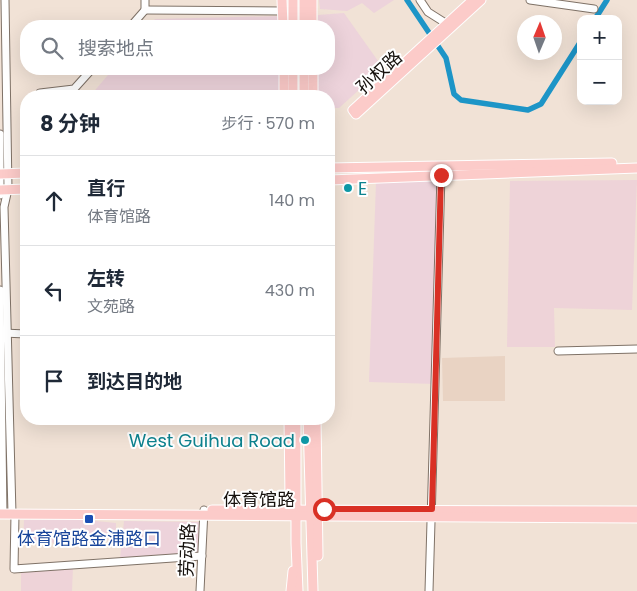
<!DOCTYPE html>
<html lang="zh">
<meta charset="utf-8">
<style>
:root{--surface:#fff;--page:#f6f6f7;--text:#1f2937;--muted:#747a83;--line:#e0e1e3}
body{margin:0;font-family:Poppins,"Noto Sans SC",sans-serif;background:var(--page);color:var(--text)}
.controls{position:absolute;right:15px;top:15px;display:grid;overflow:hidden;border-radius:10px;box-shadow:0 5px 20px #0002}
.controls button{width:45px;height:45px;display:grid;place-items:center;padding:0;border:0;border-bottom:1px solid var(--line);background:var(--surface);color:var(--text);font:25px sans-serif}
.compass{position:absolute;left:517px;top:15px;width:45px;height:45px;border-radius:50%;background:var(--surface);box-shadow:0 5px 20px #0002;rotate:2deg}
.stop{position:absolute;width:15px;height:15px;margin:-11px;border:4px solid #d93025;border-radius:50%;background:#fff}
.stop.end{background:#d93025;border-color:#fff;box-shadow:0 1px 5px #0008}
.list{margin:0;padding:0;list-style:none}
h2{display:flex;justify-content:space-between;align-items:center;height:65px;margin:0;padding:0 20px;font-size:21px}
h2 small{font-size:16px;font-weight:400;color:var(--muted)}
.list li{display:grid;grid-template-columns:32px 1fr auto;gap:15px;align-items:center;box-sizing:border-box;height:90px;padding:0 20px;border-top:1px solid var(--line)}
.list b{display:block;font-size:19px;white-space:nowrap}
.list p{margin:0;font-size:16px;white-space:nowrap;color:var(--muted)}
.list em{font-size:16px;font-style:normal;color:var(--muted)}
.icon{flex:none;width:28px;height:28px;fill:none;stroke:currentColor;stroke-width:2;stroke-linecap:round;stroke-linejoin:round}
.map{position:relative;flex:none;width:637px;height:591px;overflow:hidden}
.search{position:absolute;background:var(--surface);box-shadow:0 5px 20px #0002;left:20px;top:20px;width:315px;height:55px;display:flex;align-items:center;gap:12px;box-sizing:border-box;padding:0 18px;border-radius:20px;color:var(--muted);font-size:19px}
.panel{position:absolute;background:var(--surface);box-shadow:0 5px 20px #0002;left:20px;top:90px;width:315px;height:335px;border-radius:20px}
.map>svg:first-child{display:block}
.commercial{fill:#edd3db}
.built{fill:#e9d3c3}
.education{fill:#eed3d8}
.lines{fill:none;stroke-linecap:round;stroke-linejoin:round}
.canal{stroke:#1d95c7;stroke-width:5.5}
.minor-casing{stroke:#7f7267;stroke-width:9}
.major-casing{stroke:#fff;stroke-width:11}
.minor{stroke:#fff;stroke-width:7}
.major{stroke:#fccbc9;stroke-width:9}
.route{stroke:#d93025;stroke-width:6}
.culture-dot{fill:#0f9aa8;stroke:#fff;stroke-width:2}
.transit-dot{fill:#1a4fb4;stroke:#fff;stroke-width:2}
.labels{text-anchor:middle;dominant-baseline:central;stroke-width:4;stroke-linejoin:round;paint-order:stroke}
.street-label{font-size:18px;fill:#15100c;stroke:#fff}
.culture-label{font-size:18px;fill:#0d838f;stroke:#fff;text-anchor:start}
.transit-label{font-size:18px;fill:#164399;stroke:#fff}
</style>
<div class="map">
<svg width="637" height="591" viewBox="0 0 637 591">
<rect width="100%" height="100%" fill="#f1e2d6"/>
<!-- commercial -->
<g class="commercial">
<path d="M319,0H394L374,13L362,3L347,11L320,9Z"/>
<path d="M344,13L383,68L339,108H329V96H318V69H329V26H318V15Z"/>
<path d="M282,16V26H149L155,19Z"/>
<path d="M113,69H283V96H76L91,95Z"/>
<path d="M441,181L435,384L369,382L376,182Z"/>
<path d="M75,519L116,523V535L74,538V541L23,545L24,520Z"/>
<path d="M124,521L199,522L198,554L120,559Z"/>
</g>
<!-- built -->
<path class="built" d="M505,356V401H443L442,358Z"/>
<!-- education -->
<g class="education">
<path d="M637,180L632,310L554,308L555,347H507L510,181Z"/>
<path d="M73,567L72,591H21V573Z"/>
</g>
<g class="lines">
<!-- canal -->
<g class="canal">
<path d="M407,0L446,58L454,94L461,100L528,110L541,104L581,41"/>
<path d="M595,19L607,0"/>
</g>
<!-- minor casing -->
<g class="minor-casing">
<g id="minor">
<path d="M5,0L8,189L4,207L12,514"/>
<path d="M420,0L428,12L447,24"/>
<path d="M530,0L594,9"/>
<path d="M145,10L282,11"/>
<path d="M131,26L145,10V0"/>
<path d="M40,96V93L74,89L92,69"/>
<path d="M0,134V195"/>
<path d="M0,290L3,514"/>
<path d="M3,333L26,334"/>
<path d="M558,351L637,349"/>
<path d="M15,514L14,569L202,556"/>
<path d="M200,591L204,510"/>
<path d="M429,591L441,175"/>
</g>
</g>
<!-- major casing -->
<g class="major-casing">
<g id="major">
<path d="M282,0L283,26"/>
<path d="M304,0V26"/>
<path d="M312,0V26"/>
<path d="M473,0L353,110L356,114L481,0"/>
<path d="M293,26V0"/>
<path d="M284,69V96"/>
<path d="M293,69V96"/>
<path d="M304,69V96"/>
<path d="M313,69V96"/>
<path d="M329,168L612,163"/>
<path d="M0,174L26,173"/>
<path d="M329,180L637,168"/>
<path d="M0,190L26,189"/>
<path d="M289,419L290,497L297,509"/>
<path d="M296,419V543L298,591"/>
<path d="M308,419L313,591"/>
<path d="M316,419L318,556"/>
<path d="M212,510L637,511"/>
<path d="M0,514L637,518"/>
<path d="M291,591L293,571"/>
</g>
</g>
<!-- minor -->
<use href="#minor" class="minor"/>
<!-- major -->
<use href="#major" class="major"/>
</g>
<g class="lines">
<!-- route -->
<path class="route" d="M324,509H432L441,175"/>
</g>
<!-- markers -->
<g class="culture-dot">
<circle cx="348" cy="188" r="5"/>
<circle cx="305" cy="440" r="5"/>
</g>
<rect class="transit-dot" x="84" y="514" width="10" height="10" rx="2.5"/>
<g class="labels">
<!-- street labels -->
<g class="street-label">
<text transform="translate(379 72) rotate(-42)">孙权路</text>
<text x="259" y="499">体育馆路</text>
<text transform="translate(187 550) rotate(-88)">劳动路</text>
</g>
<!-- culture labels -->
<g class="culture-label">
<text x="358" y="188">E</text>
<text x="295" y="440" text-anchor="end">West Guihua Road</text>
</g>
<!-- transit labels -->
<g class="transit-label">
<text x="89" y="538">体育馆路金浦路口</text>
</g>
</g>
</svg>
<div class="controls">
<button>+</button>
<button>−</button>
</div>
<svg class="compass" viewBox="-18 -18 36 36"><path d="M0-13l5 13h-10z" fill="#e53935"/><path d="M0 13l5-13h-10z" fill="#747a83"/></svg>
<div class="stop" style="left:324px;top:509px"></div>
<div class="stop end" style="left:441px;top:175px"></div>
<div class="search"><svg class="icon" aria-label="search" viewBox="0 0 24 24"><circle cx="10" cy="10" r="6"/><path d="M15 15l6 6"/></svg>搜索地点</div>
<section class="panel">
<h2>8 分钟<small>步行 · 570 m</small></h2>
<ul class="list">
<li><svg class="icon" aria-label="ahead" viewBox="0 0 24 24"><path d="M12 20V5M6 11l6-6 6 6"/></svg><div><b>直行</b><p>体育馆路</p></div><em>140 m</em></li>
<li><svg class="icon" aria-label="left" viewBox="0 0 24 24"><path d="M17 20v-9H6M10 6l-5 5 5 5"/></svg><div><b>左转</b><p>文苑路</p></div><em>430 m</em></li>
<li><svg class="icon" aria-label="arrive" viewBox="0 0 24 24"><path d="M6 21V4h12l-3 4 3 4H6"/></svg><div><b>到达目的地</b></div></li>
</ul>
</section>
</div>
